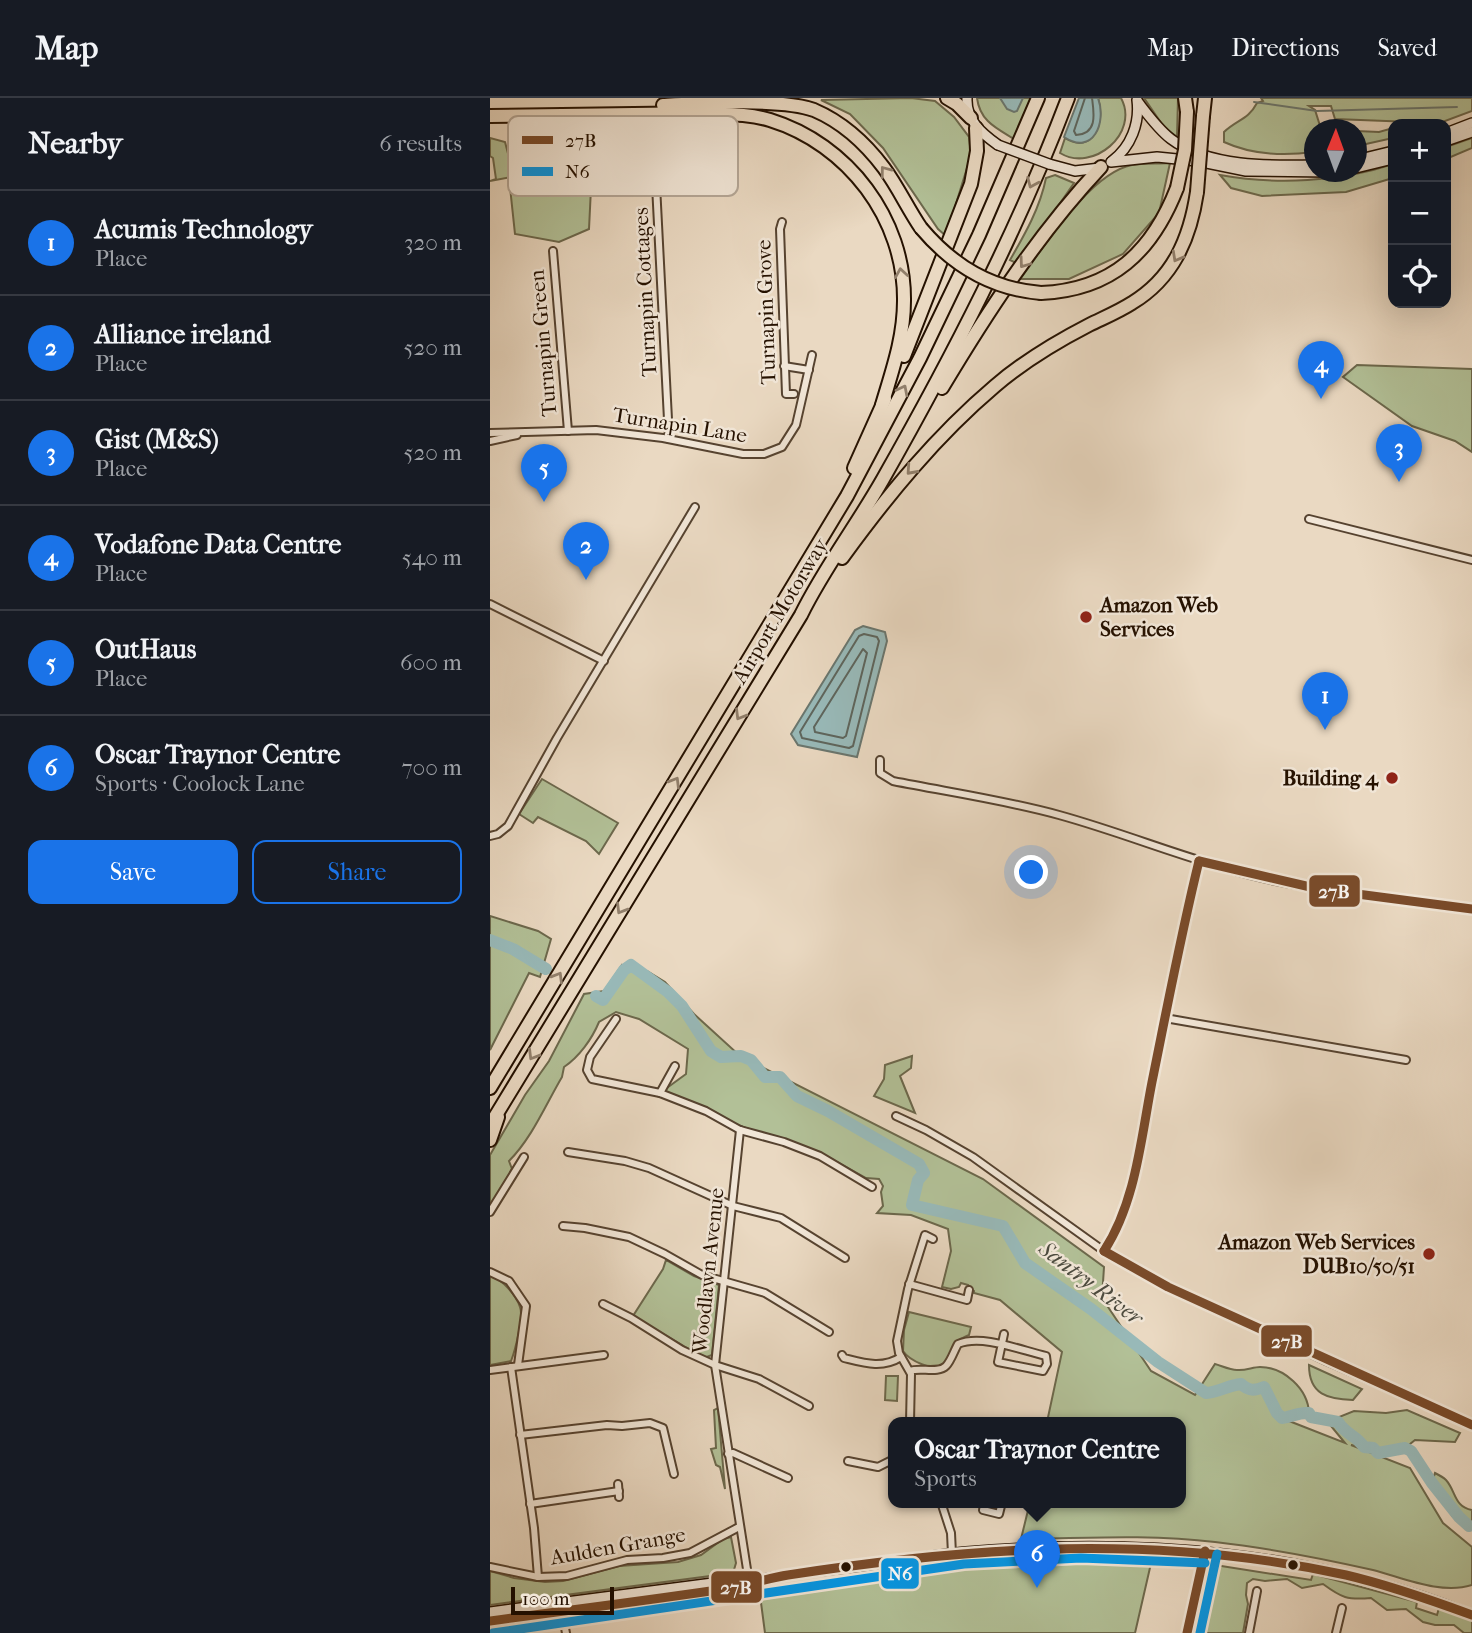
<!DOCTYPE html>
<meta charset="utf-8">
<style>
:root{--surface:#171b24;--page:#242831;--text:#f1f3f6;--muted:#9ea1a6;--line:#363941;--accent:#1a73e8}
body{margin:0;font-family:"IM FELL French Canon",serif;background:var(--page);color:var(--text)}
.controls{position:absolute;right:21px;top:21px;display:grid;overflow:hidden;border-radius:14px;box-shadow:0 7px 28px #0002}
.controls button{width:63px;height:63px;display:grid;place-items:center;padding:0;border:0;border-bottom:2px solid var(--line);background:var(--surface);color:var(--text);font:35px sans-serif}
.compass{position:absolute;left:814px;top:21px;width:63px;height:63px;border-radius:50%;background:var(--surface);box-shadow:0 7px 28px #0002;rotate:1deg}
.scale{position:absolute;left:21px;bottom:18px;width:103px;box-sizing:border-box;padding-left:7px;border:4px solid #251100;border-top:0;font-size:19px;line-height:24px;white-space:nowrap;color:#251100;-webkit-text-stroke:5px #f1e6d7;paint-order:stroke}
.you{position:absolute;left:542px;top:775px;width:24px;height:24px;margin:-18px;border:5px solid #fff;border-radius:50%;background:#1a73e8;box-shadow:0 0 0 10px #1a73e833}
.badge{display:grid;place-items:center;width:46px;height:46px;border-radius:50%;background:var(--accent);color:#fff;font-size:23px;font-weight:700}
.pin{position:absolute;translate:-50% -58px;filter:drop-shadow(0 2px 4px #0008)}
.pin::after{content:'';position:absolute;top:37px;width:24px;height:21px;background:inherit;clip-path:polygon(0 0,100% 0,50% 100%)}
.popup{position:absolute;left:398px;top:1319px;width:298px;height:91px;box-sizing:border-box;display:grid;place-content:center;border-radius:14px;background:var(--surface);filter:drop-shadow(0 2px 5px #0005);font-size:23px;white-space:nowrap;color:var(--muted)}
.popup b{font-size:26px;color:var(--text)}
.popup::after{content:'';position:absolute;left:50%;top:100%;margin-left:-14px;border:14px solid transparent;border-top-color:var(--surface)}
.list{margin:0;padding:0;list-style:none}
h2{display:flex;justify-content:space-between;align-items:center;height:91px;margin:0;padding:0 28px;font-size:30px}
h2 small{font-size:23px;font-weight:400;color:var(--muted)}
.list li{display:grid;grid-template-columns:46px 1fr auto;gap:21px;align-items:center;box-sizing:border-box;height:105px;padding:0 28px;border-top:2px solid var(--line)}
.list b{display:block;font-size:26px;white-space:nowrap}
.list p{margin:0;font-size:23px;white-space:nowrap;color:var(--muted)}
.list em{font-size:23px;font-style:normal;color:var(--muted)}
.actions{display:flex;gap:14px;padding:21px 28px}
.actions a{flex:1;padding:16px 0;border:2px solid var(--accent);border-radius:14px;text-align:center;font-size:24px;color:var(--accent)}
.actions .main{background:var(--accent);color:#fff}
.icon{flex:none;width:38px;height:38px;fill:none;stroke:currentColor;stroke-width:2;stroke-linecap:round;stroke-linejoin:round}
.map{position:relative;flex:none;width:982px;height:1535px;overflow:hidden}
header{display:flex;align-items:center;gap:42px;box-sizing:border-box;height:98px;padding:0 35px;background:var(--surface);border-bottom:2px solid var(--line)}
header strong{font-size:33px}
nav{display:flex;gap:38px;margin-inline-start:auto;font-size:24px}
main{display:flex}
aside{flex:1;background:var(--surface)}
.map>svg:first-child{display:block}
.green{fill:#b2c097;stroke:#6c684c;stroke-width:2}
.water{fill:#98b9b8;stroke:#6a766e;stroke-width:2}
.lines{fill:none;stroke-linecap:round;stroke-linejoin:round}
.shore{stroke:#5e655c;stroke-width:2}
.stream{stroke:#6a766e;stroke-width:2}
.river{stroke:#98b9b8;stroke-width:12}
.street-casing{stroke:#564330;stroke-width:10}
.secondary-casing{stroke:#251100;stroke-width:12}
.highway-casing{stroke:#251100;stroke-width:16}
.street{stroke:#f1e6d7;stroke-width:6}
.secondary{stroke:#f1e6d7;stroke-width:9}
.highway{stroke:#ead9c2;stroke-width:12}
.secondary-bridge-casing{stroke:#251100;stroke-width:12;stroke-linecap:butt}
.highway-bridge-casing{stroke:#251100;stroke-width:16;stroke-linecap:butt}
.secondary-bridge{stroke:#f1e6d7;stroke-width:9}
.highway-bridge{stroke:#ead9c2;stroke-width:12}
.bus-1-casing{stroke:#f1e6d7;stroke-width:14}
.bus-2-casing{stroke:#f1e6d7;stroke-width:14}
.bus-1{stroke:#7a4b2a;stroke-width:9}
.bus-2{stroke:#0497e6;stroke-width:9}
.oneway{stroke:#917f6b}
.poi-dot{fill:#8f2418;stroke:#f1e6d7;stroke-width:2.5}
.bus-dot{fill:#251100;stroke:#f1e6d7;stroke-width:2.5}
.labels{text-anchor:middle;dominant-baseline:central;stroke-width:5;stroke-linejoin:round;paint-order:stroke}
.street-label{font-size:21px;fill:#251100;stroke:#f1e6d7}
.poi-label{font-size:21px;font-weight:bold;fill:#251100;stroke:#f1e6d7;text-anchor:end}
.water-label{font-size:23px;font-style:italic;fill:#4d4c40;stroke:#f1e6d7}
.key{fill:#f1e6d7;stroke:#b4a696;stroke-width:2}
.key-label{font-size:19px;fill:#251100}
.line-badge{stroke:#f1e6d7;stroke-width:2.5}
.badge-label{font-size:19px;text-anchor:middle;font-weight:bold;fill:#fff}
</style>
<header>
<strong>Map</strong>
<nav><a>Map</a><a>Directions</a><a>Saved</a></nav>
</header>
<main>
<aside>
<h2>Nearby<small>6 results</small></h2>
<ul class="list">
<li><span class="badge">1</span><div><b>Acumis Technology</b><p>Place</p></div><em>320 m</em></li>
<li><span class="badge">2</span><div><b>Alliance ireland</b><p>Place</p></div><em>520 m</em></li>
<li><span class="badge">3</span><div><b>Gist (M&amp;S)</b><p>Place</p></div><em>520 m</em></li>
<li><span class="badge">4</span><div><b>Vodafone Data Centre</b><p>Place</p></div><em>540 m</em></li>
<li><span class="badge">5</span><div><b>OutHaus</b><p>Place</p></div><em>600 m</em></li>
<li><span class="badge">6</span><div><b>Oscar Traynor Centre</b><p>Sports · Coolock Lane</p></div><em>700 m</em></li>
</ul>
<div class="actions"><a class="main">Save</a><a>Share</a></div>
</aside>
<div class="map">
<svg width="982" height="1535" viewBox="0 0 982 1535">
<rect width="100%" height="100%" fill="#ead9c2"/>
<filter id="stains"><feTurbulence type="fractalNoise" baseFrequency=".00286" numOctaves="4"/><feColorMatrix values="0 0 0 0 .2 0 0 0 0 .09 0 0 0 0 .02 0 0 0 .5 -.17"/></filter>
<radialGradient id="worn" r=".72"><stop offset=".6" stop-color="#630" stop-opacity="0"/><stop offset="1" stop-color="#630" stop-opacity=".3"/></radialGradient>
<!-- green -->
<g class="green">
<path d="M421,0L445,3L464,19L479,39L481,57L456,138L448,131L393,50L360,16L331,2Z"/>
<path d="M487,0H542L524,41C506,30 490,23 487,0Z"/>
<path d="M608,0H631C650,35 603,75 570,55L575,40C603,58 616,23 608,0Z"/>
<path d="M654,0H688L687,39L674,29Z"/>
<path d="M771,0H982V13L947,26H915L922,24L845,21L841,8H819L825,12L831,31L824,32V54C794,58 762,57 734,44V34C748,21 758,22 767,5L773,3Z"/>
<path d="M903,30V40L867,48V33L889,34Z"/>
<path d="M0,40L15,44L21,67V79L0,83L6,81L3,60L0,58Z"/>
<path d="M982,40V50L956,61V49Z"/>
<path d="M680,65L669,115L633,156L579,181H530C555,148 600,75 642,67C654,65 668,66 680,65Z"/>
<path d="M903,66V80L856,94L772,98L741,90L730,77C786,87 850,84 903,66Z"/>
<path d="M565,77L584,85L528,166L520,162C535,136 550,110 556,80Z"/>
<path d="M20,89L101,90L99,131L69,144L25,136Z"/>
<path d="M867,267L982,271V354L965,343L922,328L853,279Z"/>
<path d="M52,681L128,725L109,756L96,743L48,719L43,725L29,716Z"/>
<path d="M0,818L48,833L61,841L50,879L39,875L0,952Z"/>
<path d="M132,867L140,873H157L175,884L204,916L250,958L493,1081L614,1169L612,1200L661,1273L705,1297L725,1266C732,1268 740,1272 747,1272C755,1273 763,1269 770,1269C794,1269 818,1291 819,1315L812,1319L789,1317L794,1321L855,1345L841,1328L849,1319L864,1313L896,1315L917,1312L970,1335L965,1344L925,1342L915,1350L888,1355L883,1350L861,1347L920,1370L953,1425L982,1449V1487C951,1497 914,1480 883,1472C830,1460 778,1450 725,1444C661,1436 595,1440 531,1441L540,1404H690V1324H557L572,1254L510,1202L484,1195V1193L477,1191L478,1187L471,1185L469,1189L461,1191L452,1189L461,1153L458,1131L421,1117L387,1115L393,1108L391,1094L393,1088L389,1081L376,1080L329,1054L253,1029L170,995L196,976L198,951L149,921L126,914L109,924C102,941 89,959 74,969L72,979C56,1006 42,1040 19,1063L22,1071L20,1075L0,1108V1057L35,997L59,963L94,896L114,893Z"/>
<path d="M422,958L421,970L410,978L425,1015L384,998L394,981L395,967Z"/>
<path d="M176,1162L204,1178L229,1187L222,1257L214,1260L143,1218L173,1171Z"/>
<path d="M0,1177C12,1182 26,1196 30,1209C34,1218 25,1253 21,1263L0,1267Z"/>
<path d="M419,1214L481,1229L479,1237C455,1247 466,1254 453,1266C444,1275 419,1262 413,1253L414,1232Z"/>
<path d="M819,1267L872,1291L863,1302C838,1301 819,1297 819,1267Z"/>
<path d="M396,1278H408L407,1303L395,1302Z"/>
<path d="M228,1310L235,1391L230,1369L226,1367L221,1351L226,1350L224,1312Z"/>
<path d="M945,1375C949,1377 953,1379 956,1382C966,1393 964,1409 982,1412V1428L977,1429L962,1418L958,1405L942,1385Z"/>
<path d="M241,1439L246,1465L243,1475L0,1507V1473L24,1480L55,1484L73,1483L129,1468L188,1464L211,1457L233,1441Z"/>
<path d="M611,1461H662L645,1535H275L270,1497L274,1492L440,1470L520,1462Z"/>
<path d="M725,1467L821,1482L823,1476L927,1504L926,1510L947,1517L949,1510L982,1522V1535H974L964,1527H945L933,1524L916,1511L897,1512L881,1500C857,1502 852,1500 833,1486L812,1490L797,1481L775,1483L763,1481L757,1485L756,1497L758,1506L753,1535H706L721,1471Z"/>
</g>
<!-- water -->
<g class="water">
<path d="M510,0H533L527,13L524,14L517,11Z"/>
<path d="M589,0H608C617,25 603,58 574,39Z"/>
<path d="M373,528L395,534L397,543L367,659L308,647L301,636L365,532Z"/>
</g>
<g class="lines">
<!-- shore -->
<g class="shore">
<path d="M595,0L584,33L586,37C608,36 604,15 602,0"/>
<path d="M374,536L387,539L389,543L363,648L359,650L312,640L310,634L369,538Z"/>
<path d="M373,551L377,555L356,638L353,640L325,634L324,629Z"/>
</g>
<!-- stream -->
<path class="stream" d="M764,4L827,13L967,9"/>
<!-- river -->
<g class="river">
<path d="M0,842L23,851L56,871"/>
<path d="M106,898L113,902L134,872L141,867L178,894L192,908L221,953L231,959L251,958L261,962L275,979H290L307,998L338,1013L429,1066L434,1075L428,1082L422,1107L513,1128L535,1165L601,1211L668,1264L716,1295C729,1294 739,1287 751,1286C759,1293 764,1293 774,1289L787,1315L792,1320C802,1319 808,1314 819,1315L821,1319L848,1324C856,1337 866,1337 874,1349L883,1350L888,1355L915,1350L921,1353L942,1385L969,1419L979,1428"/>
</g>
<!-- street casing -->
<g class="street-casing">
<g id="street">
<path d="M166,87L179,341"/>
<path d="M292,124L290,131L296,296H304"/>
<path d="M63,153L78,333"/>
<path d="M294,268L319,272"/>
<path d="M0,335L106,332L173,340L253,356H274L292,349L306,327L322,257"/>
<path d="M0,343L27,337"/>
<path d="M819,421L982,462"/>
<path d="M0,506L114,563"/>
<path d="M390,662V675L403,683C458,694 515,702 569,717C638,736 703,764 772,780C841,796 912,800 982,811"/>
<path d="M0,738L8,736L18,728L67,640L205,409"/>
<path d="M675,920L916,962"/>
<path d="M126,921L100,959L97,972L102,981L170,995L216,1013L250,1032L294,1044L330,1058L382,1089"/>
<path d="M170,995L185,968"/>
<path d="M406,1018L436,1032L483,1059L614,1153L655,1177L836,1263L982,1327"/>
<path d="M250,1032L225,1267L259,1484"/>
<path d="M78,1054L135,1063L159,1070L243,1108L291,1120L355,1160"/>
<path d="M0,1114L34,1059"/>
<path d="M73,1128L95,1130L139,1139L175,1156L212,1177L275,1195L339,1234"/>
<path d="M614,1153C641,1120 649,1047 658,1005C674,924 689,843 709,763"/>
<path d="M0,1174L19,1183L36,1208L28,1267"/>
<path d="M419,1186L477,1202L479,1192"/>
<path d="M113,1206L141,1220L192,1252L225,1267L269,1281L319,1308"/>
<path d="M352,1257L354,1260C374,1265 392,1271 411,1259"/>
<path d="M21,1269L44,1430L48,1479"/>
<path d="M0,1272L114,1257"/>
<path d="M420,1273C430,1269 448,1276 456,1268C461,1263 464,1253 468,1246C492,1236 530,1252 556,1258L557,1266L553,1273L508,1264L514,1236"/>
<path d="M420,1324L421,1276L409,1255L407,1243L418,1191L435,1137L443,1141"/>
<path d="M30,1337L117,1327L132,1328L160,1325L173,1330L184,1376"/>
<path d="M238,1356L243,1355L298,1380"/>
<path d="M358,1363L388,1369L404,1361"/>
<path d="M128,1386L129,1399"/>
<path d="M451,1404L461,1435L462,1456"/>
<path d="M495,1404L493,1412L509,1416L512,1404"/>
<path d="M40,1406L129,1393"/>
<path d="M0,1469L48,1479L77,1478L137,1462L173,1460L200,1455L249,1429"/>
<path d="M71,1510L76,1535"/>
<path d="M759,1535L767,1493"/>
<path d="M846,1535L852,1510"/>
</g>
</g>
<!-- secondary casing -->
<g class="secondary-casing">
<g id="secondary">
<path d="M477,0C476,22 491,35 508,47"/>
<path d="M648,4C658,17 668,31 681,41C718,69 781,68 824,67"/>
<path d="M956,35L982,25"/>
<path d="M956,43L982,34"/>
<path d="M866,62L903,53"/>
<path d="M622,63C641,49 650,25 647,2"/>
<path d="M621,64L667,59L707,63L756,73L840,74"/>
<path d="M559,66L585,73L610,70"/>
<path d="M866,70L903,61"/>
<path d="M0,1514L246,1482L257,1484"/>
<path d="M0,1523L245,1489C289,1474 340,1473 386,1466C416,1462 446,1457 476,1454C648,1440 820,1452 982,1517"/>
<path d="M697,1535L715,1453"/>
</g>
</g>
<!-- highway casing -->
<g class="highway-casing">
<g id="highway">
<path d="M457,0L467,6L481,20"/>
<path d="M695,0L697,14"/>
<path d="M173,7C210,5 291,0 324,12C352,24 376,46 394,70C408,89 418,111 431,130"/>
<path d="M0,18L216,15C238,16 260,16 280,22C358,46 415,121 414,203C414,240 402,273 392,307"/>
<path d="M713,18L715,0"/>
<path d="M551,195C622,192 662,154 687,90"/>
<path d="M414,258L481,86L487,53L486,30"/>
<path d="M452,290C498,213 549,135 611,69"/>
<path d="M364,370L395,301"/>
<path d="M352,460C397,398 446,338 505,288C533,264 566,244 599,227C613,220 628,214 642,205C683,180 700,141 707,94"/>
<path d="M0,990L357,398L430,260L489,137L548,0"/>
<path d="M0,1027L311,517C334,470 367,427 393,381C462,259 528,132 578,0"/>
<path d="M0,1042L8,1019"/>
</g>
</g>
<!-- street -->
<use href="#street" class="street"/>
<!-- secondary -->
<use href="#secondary" class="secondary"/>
<!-- highway -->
<use href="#highway" class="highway"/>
<!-- secondary-bridge casing -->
<g class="secondary-bridge-casing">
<path id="secondary-bridge" d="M508,47L559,66"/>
</g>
<!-- highway-bridge casing -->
<g class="highway-bridge-casing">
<g id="highway-bridge">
<path d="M687,90L695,52L697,14"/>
<path d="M707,94L713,18"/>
<path d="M431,130C463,168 501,191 551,195"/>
</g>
</g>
<!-- secondary-bridge -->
<use href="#secondary-bridge" class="secondary-bridge"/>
<!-- highway-bridge -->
<use href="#highway-bridge" class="highway-bridge"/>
<!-- bus-1 casing -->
<g class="bus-1-casing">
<g id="bus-1">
<path d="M709,763L829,791L982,811"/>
<path d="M614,1153L678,1189L982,1327"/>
<path d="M614,1153C646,1104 651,1040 662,984C677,910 691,836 709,763"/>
<path d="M0,1523C80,1512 161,1502 241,1490C260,1486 279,1480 298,1477C486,1448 668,1436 856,1477C899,1487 941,1502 982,1517"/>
<path d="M697,1535L715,1453"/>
</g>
</g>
<!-- bus-2 casing -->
<g class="bus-2-casing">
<g id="bus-2">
<path d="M3,1535L474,1466L591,1460L715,1465"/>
<path d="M710,1535L727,1456"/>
</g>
</g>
<!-- bus-1 -->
<use href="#bus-1" class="bus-1"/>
<!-- bus-2 -->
<use href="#bus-2" class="bus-2"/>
</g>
<!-- one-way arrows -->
<defs><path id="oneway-chevron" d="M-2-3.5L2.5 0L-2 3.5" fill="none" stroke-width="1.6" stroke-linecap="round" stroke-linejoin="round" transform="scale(1.75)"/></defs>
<g class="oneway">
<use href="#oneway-chevron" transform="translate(395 73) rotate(-127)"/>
<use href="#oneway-chevron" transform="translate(542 85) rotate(113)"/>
<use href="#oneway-chevron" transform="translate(687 159) rotate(119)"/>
<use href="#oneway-chevron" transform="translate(534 165) rotate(126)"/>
<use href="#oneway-chevron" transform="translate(411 175) rotate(-99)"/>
<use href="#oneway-chevron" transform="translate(413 292) rotate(-63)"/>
<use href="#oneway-chevron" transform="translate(421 372) rotate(132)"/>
<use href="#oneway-chevron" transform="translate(250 617) rotate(121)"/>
<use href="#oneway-chevron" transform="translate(185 684) rotate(-59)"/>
<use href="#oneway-chevron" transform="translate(131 811) rotate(121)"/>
<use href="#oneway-chevron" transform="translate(68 879) rotate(-59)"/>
<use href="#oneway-chevron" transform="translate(43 957) rotate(121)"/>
</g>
<!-- markers -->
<g class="poi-dot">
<circle cx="596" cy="519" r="7"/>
<circle cx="902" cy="680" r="7"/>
<circle cx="939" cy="1156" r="7"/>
</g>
<g class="bus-dot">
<circle cx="803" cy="1467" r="6"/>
<circle cx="356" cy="1469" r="6"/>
</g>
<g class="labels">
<!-- street labels -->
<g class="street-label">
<text transform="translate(155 194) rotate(-93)">Turnapin Cottages</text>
<text transform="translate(276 214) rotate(-92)">Turnapin Grove</text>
<text transform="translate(53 245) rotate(-95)">Turnapin Green</text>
<text transform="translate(190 327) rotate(9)">Turnapin Lane</text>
<text transform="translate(290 513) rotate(-59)">Airport Motorway</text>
<text transform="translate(218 1173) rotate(-84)">Woodlawn Avenue</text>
<text transform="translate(128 1448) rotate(-10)">Aulden Grange</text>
</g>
<!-- poi labels -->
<g class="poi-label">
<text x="610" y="507" text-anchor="start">Amazon Web<tspan x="610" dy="24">Services</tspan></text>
<text x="888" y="680">Building 4</text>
<text x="925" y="1144">Amazon Web Services<tspan x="925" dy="24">DUB10/50/51</tspan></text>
</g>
<!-- water labels -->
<g class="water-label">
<text transform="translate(601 1185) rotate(37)">Santry River</text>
</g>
</g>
<!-- legend -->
<rect x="18" y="18" width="230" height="80" rx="10" class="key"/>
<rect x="32" y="38" width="31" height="8" fill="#7a4b2a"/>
<rect x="32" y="69" width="31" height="9" fill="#0497e6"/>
<g class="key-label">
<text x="75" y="49">27B</text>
<text x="75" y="80">N6</text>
</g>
<g class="line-badge">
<rect x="818" y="776" width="53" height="34" rx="7" fill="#7a4b2a"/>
<rect x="770" y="1226" width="53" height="34" rx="7" fill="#7a4b2a"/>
<rect x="390" y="1459" width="40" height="33" rx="7" fill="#0497e6"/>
<rect x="220" y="1472" width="53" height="34" rx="7" fill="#7a4b2a"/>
</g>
<g class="badge-label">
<text x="844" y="800">27B</text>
<text x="797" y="1250">27B</text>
<text x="410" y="1482">N6</text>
<text x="246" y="1496">27B</text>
</g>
<rect width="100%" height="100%" filter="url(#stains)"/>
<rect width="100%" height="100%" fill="url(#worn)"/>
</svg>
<div class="controls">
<button>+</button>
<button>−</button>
<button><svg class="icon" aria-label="locate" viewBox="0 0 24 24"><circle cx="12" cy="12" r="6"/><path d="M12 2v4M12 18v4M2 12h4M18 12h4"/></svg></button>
</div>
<svg class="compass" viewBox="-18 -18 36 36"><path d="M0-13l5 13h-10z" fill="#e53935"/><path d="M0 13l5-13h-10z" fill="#9ea1a6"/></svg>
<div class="scale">100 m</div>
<div class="you"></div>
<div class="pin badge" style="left:835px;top:632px">1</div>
<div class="pin badge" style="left:96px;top:482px">2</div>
<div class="pin badge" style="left:909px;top:384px">3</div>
<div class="pin badge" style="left:831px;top:301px">4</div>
<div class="pin badge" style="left:54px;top:404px">5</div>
<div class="pin badge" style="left:547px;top:1490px">6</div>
<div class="popup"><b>Oscar Traynor Centre</b>Sports</div>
</div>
</main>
